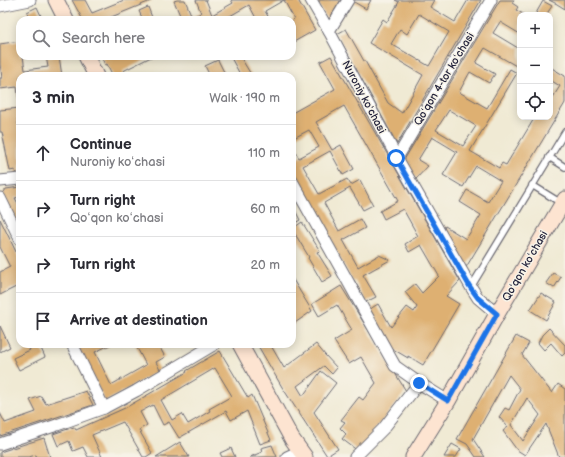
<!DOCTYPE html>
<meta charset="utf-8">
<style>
:root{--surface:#fff;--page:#f7f7f7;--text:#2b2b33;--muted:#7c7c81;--line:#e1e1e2}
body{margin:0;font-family:"Balsamiq Sans",sans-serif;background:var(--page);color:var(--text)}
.controls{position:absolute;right:12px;top:12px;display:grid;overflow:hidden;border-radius:8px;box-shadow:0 2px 10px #0003}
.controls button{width:36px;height:36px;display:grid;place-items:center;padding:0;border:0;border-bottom:1px solid var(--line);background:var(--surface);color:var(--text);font:20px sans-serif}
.stop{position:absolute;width:12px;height:12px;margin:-9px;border:3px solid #1a73e8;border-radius:50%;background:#fff}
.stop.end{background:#1a73e8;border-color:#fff;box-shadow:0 1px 4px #0008}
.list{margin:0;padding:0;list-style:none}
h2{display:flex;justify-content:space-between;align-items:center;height:52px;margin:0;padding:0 16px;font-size:17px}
h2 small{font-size:13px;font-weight:400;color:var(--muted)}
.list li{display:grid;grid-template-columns:26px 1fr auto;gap:12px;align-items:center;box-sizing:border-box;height:56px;padding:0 16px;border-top:1px solid var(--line)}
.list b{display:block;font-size:15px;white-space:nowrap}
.list p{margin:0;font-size:13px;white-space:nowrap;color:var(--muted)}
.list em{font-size:13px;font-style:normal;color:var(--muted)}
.icon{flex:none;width:22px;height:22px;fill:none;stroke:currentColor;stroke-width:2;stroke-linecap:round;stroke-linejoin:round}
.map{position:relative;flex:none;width:565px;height:457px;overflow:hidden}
.search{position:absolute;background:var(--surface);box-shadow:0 2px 10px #0003;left:16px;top:16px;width:280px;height:44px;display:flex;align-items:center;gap:10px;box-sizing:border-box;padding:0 14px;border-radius:12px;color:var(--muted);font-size:15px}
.panel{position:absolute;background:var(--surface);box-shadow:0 2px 10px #0003;left:16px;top:72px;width:280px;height:276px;border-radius:12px}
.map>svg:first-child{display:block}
.building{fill:#deb072;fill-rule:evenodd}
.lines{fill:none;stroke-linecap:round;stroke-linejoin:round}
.lane-casing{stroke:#6a6871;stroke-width:8}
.street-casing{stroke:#6a6871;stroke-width:13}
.secondary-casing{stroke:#6a6871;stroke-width:17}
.lane{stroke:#fff;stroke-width:5.5}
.street{stroke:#fff;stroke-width:11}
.secondary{stroke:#fde4d1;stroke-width:15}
.route{stroke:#1a73e8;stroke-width:5}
.labels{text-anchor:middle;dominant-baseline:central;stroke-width:3;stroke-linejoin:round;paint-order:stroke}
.street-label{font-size:11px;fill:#22223b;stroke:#f7f3e8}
</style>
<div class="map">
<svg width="565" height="457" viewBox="0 0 565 457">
<rect width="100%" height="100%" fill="#f7f3e8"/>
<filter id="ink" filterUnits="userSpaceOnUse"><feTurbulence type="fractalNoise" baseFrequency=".025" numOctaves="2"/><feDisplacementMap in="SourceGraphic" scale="8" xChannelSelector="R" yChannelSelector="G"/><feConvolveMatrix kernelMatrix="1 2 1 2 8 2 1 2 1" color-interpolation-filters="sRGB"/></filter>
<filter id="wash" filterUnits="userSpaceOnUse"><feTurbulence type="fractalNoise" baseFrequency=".012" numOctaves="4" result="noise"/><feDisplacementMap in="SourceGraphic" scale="16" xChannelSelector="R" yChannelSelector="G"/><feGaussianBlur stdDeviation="0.9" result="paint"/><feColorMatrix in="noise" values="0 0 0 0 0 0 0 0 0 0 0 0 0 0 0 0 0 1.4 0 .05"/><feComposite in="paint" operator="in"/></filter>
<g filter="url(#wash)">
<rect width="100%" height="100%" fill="#f0ead4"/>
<g id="blocks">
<!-- building -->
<g class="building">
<path d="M72,0H85L92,13L124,0H153L104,20H83Z"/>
<path d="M177,0H185L192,17L201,13L196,0H206L212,15L233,3L231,0H298L315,30L292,43V21L294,19L284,0L265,11L270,20H257L249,5L223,20H182L174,1Z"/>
<path d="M320,0H341L328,21L318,3Z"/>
<path d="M355,0H371L366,9L354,2Z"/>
<path d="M395,0H434L430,7L455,22L468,0H481L397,144L337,34L346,29L364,61H365L388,103L402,113L423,75L369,43L383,19L387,22L399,2ZM419,14L449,32L429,66L391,44L400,29L407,34Z"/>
<path d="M500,0H514L512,3L518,7L516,10L525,15H520V34L500,22L493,33L518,48L520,45V64L518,67L485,48L476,63L495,74L489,83L470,72L459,92L487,108L510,69L517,73L470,151L499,168L502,163L506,165L535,117H550V102L560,86L550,80V67L565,76V103L465,269L443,230L445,226L466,239L481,215L460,202L467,190L488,202L501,181L476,166L463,187L443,175L457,152L432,137L418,160L428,166L416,179L404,160ZM449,110L476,126L463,146L436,130Z"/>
<path d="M549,0H565V9L557,4Z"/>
<path d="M543,1L552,6L546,15H535Z"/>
<path d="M37,7L43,20H30L27,12Z"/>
<path d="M148,7L153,20H143L139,11Z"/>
<path d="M20,41V56H23L25,70L48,67L46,56H59L62,76H20V103H19L17,87L0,89V78H2L0,64V44Z"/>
<path d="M101,56H153L123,71L125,76H113L107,64L105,65Z"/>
<path d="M230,56H245L241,58L252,76H241Z"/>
<path d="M331,56L460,281L446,296L459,304L423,365L408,356V358L386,345L388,342L370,309L378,304L391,327L407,307L414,312L417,307L405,292L415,284L422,293L439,276L421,245L409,252L405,244L418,236L403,209L384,219L380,211L398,201L344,106L316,122L332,150L341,145L354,169L343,175L330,151L303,166L319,194L347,179L351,185L360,180L373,205L363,210L350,188L324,203L339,231L360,219L365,228L343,240L358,267L379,255L390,260L363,275L376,297L366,302L354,280L353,281L292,173V146L299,158L319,147L309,130L292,139V113L335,89L320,62Z"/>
<path d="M218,60L226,76H210L205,66Z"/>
<path d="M20,108V119H17L20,133V175L16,176L15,170L10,171L2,132H0V110Z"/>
<path d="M20,187V197L15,198L20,207V230L2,195L6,189Z"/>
<path d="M292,204L300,220L292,225Z"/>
<path d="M0,219L20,260V289L18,286L0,295V272L10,267L0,247Z"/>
<path d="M302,222L320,251L317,252L332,276L322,282L308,258L309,257L292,229Z"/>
<path d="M553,273L561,277L554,288L546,283Z"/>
<path d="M292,278L312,311L292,325V313L293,312L292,310Z"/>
<path d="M341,286L406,391L358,451L342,439L346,434L340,428L345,422L341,420L359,397L363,400L376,383L361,357L349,364L334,341L352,330L337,305L319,316L312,304Z"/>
<path d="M541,293L556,302L546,320L530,310Z"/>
<path d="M0,326L10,347L0,352Z"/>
<path d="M549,328L565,345V353L562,356L551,343L544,350L538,343L542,335Z"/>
<path d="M516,336L529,343L522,355L552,393L558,384L565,389V457H559L546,424L525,455L517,450L503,431L508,427L499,417L505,408L509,410L520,389L509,375L473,439L485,457H476L467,444L457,439ZM527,398L540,415L523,441L511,425Z"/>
<path d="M27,344H39L45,357L19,370L13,358L30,350Z"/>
<path d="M76,344H112L95,352L111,385L146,365L135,344H158L165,357L156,362L160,370L105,402Z"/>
<path d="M257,344H270L284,368L316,344L325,355L337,368L332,374L324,366L297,386L303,396L321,371L336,383L314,412L338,449L327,456L282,387Z"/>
<path d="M220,351L248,398L252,395L271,440L260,444L247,411L231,420L226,411L179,438L169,422L163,425L153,405L140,412L147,425L139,430L152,453L146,457H143L123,422L92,435L102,457H88L83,447L73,451L69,441L58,446L53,434L74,427L76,430L125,408L187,372L186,371ZM215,368L232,396L209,409L210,411L188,424L182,414L172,420L161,400Z"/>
<path d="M86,391L93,405L0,436V413L5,423L36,412L30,400L41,396L46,404Z"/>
<path d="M44,438L50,457H37L36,455L29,457H0V452Z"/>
<path d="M180,442L189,457H156Z"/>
<path d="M452,444L461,449L456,457H444Z"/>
<path d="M272,445L277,457H250L262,452L261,448Z"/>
<path d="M231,448L235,457H222L220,453Z"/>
</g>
</g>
</g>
<g filter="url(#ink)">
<use href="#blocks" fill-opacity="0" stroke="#6a6871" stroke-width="1"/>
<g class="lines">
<!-- lane casing -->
<g class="lane-casing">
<g id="lane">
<path d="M549,157L565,167"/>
<path d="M532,185L561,203"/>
<path d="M471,287L565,132"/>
</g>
</g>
<!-- street casing -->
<g class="street-casing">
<g id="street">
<path d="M311,0L329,31L397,158L471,287L478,298L497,314"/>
<path d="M0,6L30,0"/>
<path d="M329,31L348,0"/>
<path d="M397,158L491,0"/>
<path d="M0,181L20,179"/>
<path d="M292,181L395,366L419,383L448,401"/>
<path d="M0,198L20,239"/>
<path d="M72,344L104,408"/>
<path d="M0,444L57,425L104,408L136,391L215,344"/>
<path d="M287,457L300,451"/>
<path d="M355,457L383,429L419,383"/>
</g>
</g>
<!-- secondary casing -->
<g class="secondary-casing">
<g id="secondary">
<path d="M56,0L66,20"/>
<path d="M86,56L96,76"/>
<path d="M240,344L292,439L305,457"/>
<path d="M413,457L448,401L497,314L565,199"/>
</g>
</g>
<!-- lane -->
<use href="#lane" class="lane"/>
<!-- street -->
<use href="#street" class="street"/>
<!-- secondary -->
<use href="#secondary" class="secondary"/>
</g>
</g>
<g class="lines" filter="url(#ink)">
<!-- route -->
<path class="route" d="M396,158L470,287L478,298L497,314L448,401L419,383"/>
</g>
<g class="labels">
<!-- street labels -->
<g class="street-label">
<text transform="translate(444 79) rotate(-59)">Qoʻqon 4-tor koʻchasi</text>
<text transform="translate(364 97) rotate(62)">Nuroniy koʻchasi</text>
<text transform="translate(525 266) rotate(-60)">Qoʻqon koʻchasi</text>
</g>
</g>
</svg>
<div class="controls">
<button>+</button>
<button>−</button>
<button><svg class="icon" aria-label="locate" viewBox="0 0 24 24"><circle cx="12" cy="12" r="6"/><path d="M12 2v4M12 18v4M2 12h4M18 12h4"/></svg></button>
</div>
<div class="stop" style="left:396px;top:158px"></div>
<div class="stop end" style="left:419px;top:383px"></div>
<div class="search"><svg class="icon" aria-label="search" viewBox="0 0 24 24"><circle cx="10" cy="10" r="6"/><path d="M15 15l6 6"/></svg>Search here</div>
<section class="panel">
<h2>3 min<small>Walk · 190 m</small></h2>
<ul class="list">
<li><svg class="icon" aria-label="ahead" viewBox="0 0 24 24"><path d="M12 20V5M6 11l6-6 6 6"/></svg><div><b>Continue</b><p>Nuroniy koʻchasi</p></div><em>110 m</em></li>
<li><svg class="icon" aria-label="right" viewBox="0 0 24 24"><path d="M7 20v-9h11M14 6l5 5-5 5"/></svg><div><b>Turn right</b><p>Qoʻqon koʻchasi</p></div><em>60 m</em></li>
<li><svg class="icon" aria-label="right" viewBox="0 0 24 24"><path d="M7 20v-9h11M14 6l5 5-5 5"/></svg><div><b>Turn right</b></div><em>20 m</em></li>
<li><svg class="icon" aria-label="arrive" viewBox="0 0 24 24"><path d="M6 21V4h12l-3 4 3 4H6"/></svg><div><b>Arrive at destination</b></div></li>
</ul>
</section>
</div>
